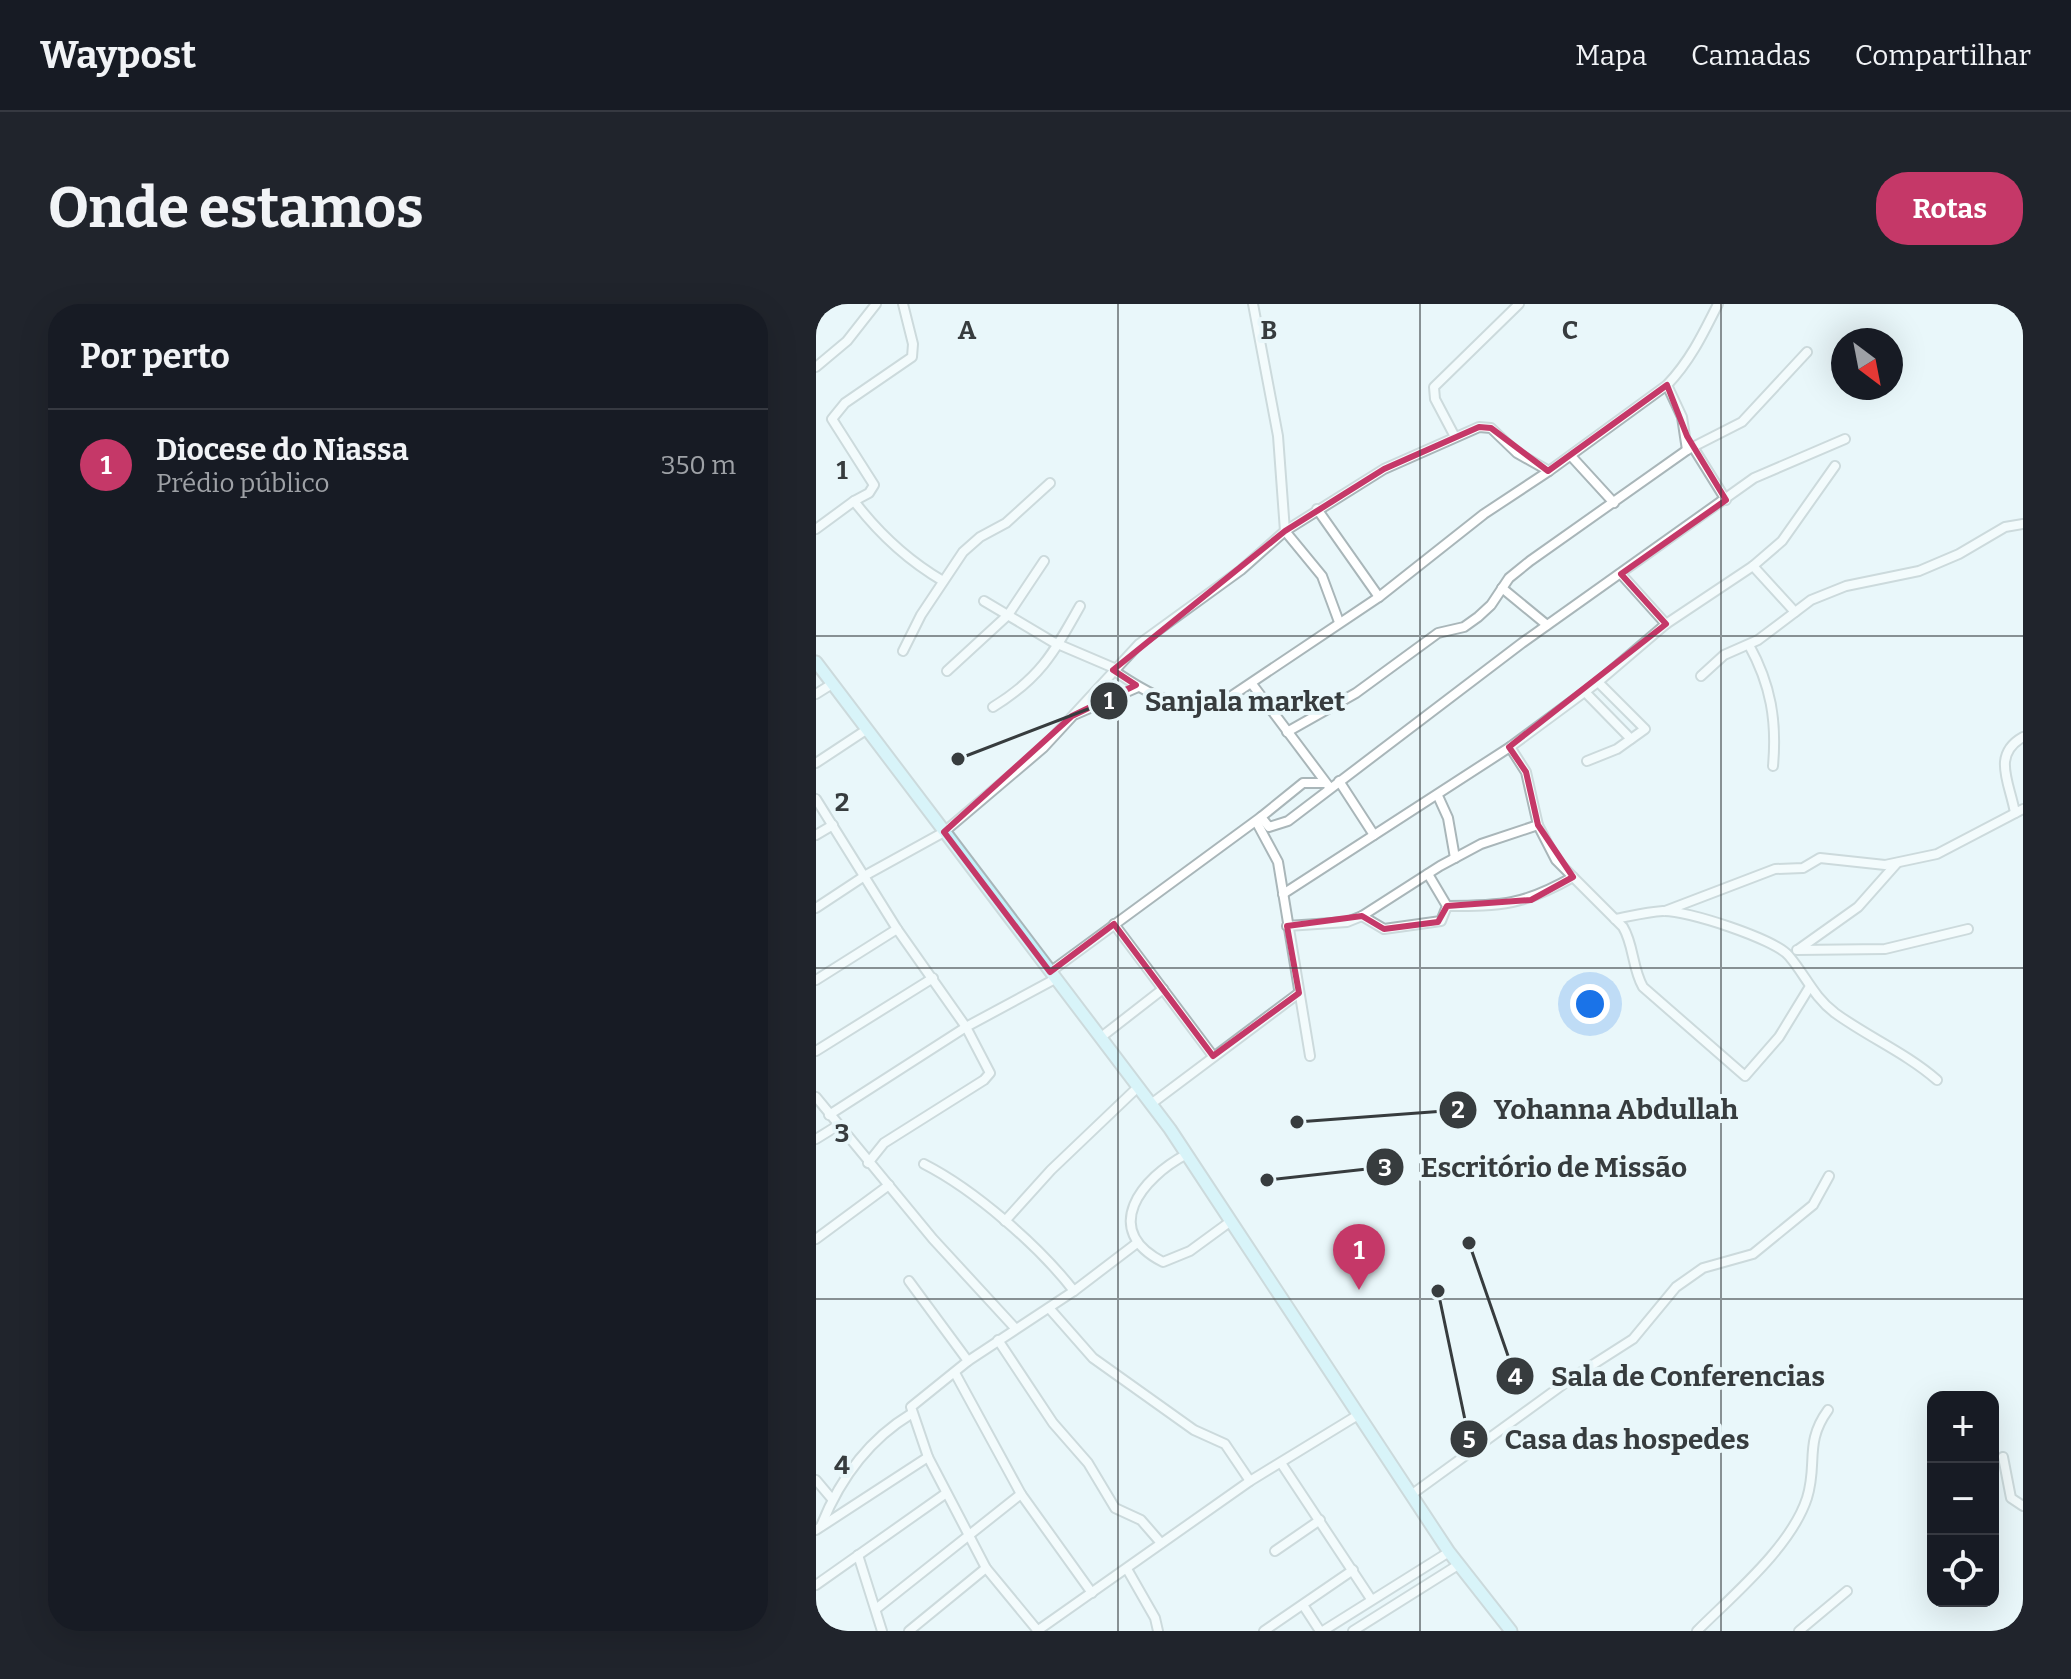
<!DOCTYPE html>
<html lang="pt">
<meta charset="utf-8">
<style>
:root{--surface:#171b24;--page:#20242c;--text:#f1f3f6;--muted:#9ea1a6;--line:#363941;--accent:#c53868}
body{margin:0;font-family:Bitter,serif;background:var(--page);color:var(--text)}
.controls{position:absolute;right:24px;bottom:24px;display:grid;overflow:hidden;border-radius:16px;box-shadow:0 8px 32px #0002}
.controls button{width:72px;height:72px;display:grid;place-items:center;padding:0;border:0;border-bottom:2px solid var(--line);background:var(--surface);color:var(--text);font:40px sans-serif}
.compass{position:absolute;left:1015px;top:24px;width:72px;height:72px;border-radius:50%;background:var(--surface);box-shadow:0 8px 32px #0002;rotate:148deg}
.you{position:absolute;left:774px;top:700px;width:28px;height:28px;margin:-20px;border:6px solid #fff;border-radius:50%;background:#1a73e8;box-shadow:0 0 0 12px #1a73e833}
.badge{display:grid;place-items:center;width:52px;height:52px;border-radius:50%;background:var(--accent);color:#fff;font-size:26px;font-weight:700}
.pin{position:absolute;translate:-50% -66px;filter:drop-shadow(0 2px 4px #0008)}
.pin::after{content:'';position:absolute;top:42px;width:28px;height:24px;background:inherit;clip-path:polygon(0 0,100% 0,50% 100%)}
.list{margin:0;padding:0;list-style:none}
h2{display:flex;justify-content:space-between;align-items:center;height:104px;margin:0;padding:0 32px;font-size:34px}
h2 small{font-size:26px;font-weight:400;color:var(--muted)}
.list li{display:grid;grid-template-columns:52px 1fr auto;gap:24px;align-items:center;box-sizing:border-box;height:112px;padding:0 32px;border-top:2px solid var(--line)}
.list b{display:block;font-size:30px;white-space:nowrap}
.list p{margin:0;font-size:26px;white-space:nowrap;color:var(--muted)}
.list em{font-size:26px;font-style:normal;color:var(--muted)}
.icon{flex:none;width:44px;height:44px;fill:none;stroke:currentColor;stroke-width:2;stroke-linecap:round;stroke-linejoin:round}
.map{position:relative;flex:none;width:1207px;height:1327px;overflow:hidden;border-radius:32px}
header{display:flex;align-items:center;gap:48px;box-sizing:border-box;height:112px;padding:0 40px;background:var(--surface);border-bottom:2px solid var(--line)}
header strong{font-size:38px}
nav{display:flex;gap:44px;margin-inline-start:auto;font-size:28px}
.intro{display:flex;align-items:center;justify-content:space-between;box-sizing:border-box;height:192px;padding:0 48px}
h1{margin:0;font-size:56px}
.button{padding:20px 36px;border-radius:32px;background:var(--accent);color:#fff;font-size:28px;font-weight:700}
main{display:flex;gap:48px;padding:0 48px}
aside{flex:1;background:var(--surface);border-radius:32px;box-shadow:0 8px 32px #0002}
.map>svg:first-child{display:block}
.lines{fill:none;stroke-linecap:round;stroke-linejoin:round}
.street-casing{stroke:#a9b6b9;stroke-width:12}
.secondary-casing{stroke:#a9b6b9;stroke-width:15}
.street{stroke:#fff;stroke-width:8}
.secondary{stroke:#c4f0f9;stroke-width:11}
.marked{fill:none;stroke:#c53868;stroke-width:6;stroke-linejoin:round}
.grid{fill:none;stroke:#373c3e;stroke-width:2;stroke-opacity:0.55}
.grid-label{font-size:26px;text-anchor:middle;font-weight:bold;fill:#373c3e;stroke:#e9f7fa;stroke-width:8;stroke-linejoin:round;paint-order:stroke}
.leader{fill:none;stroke:#373c3e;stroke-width:3}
.callout-dot{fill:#373c3e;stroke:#e9f7fa;stroke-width:3}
.mark-label{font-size:24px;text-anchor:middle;font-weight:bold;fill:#fff}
.callout-label{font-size:28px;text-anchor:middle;font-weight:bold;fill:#373c3e;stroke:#e9f7fa;stroke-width:8;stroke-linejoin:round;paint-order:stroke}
</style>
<header>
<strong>Waypost</strong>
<nav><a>Mapa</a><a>Camadas</a><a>Compartilhar</a></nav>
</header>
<div class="intro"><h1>Onde estamos</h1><a class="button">Rotas</a></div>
<main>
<aside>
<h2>Por perto<small></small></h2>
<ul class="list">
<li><span class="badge">1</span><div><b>Diocese do Niassa</b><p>Prédio público</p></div><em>350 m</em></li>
</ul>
</aside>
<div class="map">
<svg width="1207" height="1327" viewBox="0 0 1207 1327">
<rect width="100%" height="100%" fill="#e9f7fa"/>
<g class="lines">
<!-- street casing -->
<g class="street-casing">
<g id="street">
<path d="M437,0L462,132L469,227L506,272L523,318"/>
<path d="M0,63L31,37L60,0"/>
<path d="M851,81L866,113L871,146"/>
<path d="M638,131L619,95L618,83L703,0"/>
<path d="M877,143L910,196"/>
<path d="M755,152L798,199"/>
<path d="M38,197L53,189L58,181L16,115L29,99L96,53L97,40L87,0"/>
<path d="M501,205L563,293"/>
<path d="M0,225L38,197C64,231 91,256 127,277"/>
<path d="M937,262L979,308"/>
<path d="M805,270L850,320"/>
<path d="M686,284L731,321"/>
<path d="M168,297L237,338L298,364"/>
<path d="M933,341C955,381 961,417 957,462"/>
<path d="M87,347L105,311L147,248L164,233L190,219L234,179"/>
<path d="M297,366C329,388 365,410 405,399L563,293L668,210L733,167"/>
<path d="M131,367L192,311L228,257"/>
<path d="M885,372L908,351L942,336L995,296L1030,282L1103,267L1143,250L1189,223L1207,220"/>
<path d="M436,380L514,484"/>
<path d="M769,388L815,435"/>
<path d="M0,390L16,380"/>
<path d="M177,403C224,374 237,350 264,302"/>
<path d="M260,410L322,383"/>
<path d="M471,428L540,389L622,329L648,323L662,313L675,301L693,274L714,257L871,146L926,118L991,48"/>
<path d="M694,443L710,468L722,521L740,556L807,623C818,641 816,664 827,683L929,772L963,733L993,684"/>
<path d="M771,457L801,445L829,425L782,378"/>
<path d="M0,459L50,426"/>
<path d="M523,477L558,531"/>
<path d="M622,492L632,514L639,554"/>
<path d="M0,495L81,625L150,723L174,769L168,776L68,839L52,859"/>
<path d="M1199,509C1194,479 1175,451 1207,433"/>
<path d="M445,513L487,479H509"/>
<path d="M441,519L462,558L494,752"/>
<path d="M0,531L17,521"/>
<path d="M467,590L694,443L782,378L850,320L937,262L966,237L1019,162"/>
<path d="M631,602C686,602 708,601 757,573"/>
<path d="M0,604L50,571L128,528L227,444L323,340L425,266L469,227L568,165L663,123L675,124L701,149L733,167L851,81C874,57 887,30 902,0"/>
<path d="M849,607L959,565L987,564L1004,554L1069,561L1121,550L1207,505"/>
<path d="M546,612L568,625L625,617L631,602L612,570"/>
<path d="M799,615C815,612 831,608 847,607C870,606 959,635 973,652C990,672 997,692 1019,709C1052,733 1090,749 1121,776"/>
<path d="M298,620L397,752"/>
<path d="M471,622L531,618L546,612L624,562L665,540L722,521"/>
<path d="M983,645L1042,603L1081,559"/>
<path d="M981,646L1069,645L1152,625"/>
<path d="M234,668L445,513L453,523L472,517L706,339L938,174L1029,135"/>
<path d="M0,676L81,625"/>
<path d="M284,734L347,685"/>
<path d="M0,747L117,674"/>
<path d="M0,793L117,935L199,1024"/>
<path d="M335,800L483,689"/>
<path d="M13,811L150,723L239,675"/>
<path d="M0,835L21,822"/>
<path d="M371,850C325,874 284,926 347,958L374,947L415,917"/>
<path d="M108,860C159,886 223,942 258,987"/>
<path d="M189,917L235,866L322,783"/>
<path d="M0,935L73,881"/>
<path d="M93,977L152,1057"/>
<path d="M233,1004L277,1054L378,1126L409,1140L434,1177"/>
<path d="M182,1036L237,1119L272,1159L299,1204L325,1216L345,1239"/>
<path d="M139,1069L205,1190L276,1289"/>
<path d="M1187,1153L1195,1194L1207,1202"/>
<path d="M465,1159L555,1295"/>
<path d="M0,1176L16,1195"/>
<path d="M595,1191L756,1074L817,1035L860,983L887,964L937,950L997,901L1013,872"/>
<path d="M5,1222C23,1177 52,1136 95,1110"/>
<path d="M0,1226L112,1153"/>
<path d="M459,1247L504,1216"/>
<path d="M42,1251L66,1327"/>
<path d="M311,1265L339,1314L342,1327"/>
<path d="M0,1281L129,1190"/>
<path d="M487,1301L504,1327"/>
<path d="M60,1305L205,1190"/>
<path d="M93,1327L170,1264"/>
<path d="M221,1327L434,1177L542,1111"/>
<path d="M222,1327L170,1264L112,1153L95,1103L152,1057L258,987L321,939"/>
<path d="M448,1327L537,1266"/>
<path d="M507,1327L633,1248"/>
<path d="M537,1327L642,1261"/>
<path d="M881,1327C917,1291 975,1243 991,1194C1002,1159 988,1139 1012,1106"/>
<path d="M983,1327L1031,1287"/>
</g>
</g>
<!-- secondary casing -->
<g class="secondary-casing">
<path id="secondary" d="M0,358L354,825L633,1248L695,1327"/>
</g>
<!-- street -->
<use href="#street" class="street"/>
<!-- secondary -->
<use href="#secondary" class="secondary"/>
</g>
<!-- marked area -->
<path d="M0 0H1207V1327H0ZM851,81L871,132L910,196L805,270L850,320L693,443L710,468L722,521L757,573L715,596L631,602L622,618L568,625L546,612L471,622L483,689L397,752L298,620L234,668L128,528L256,412L320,381L297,366L469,227L568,165L663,123L675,124L732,167Z" fill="#e9f7fa" fill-opacity=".55" fill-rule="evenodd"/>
<path class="marked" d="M851,81L871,132L910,196L805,270L850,320L693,443L710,468L722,521L757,573L715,596L631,602L622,618L568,625L546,612L471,622L483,689L397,752L298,620L234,668L128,528L256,412L320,381L297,366L469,227L568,165L663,123L675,124L732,167Z"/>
<!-- grid -->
<path class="grid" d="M302,0V1327M604,0V1327M905,0V1327M0,332H1207M0,664H1207M0,995H1207"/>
<g class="grid-label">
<text x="151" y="35">A</text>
<text x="453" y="35">B</text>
<text x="754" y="35">C</text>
<text x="26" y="175">1</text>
<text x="26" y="507">2</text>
<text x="26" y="838">3</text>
<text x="26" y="1170">4</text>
</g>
<!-- callouts -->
<path class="leader" d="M142 455L293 397M481 818L642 806M451 876L569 863M653 939L699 1072M622 987L653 1135"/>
<g class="callout-dot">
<circle cx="142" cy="455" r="8"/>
<circle cx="481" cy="818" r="8"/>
<circle cx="451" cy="876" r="8"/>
<circle cx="653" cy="939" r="8"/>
<circle cx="622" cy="987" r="8"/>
<circle cx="293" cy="397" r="20"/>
<circle cx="642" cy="806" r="20"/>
<circle cx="569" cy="863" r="20"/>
<circle cx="699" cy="1072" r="20"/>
<circle cx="653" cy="1135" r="20"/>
</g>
<g class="mark-label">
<text x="293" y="405">1</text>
<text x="642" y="814">2</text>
<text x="569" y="872">3</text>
<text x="699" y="1081">4</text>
<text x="653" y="1144">5</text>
</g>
<g class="callout-label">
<text x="429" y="407">Sanjala market</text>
<text x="800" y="815">Yohanna Abdullah</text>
<text x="738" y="873">Escritório de Missão</text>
<text x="872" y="1082">Sala de Conferencias</text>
<text x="811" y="1145">Casa das hospedes</text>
</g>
</svg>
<div class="controls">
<button>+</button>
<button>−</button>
<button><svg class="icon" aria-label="locate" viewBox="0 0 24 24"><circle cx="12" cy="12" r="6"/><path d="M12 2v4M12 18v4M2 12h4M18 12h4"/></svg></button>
</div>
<svg class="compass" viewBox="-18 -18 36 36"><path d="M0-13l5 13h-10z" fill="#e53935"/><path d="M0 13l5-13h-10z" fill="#9ea1a6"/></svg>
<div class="you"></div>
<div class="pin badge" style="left:543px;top:986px">1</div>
</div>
</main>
